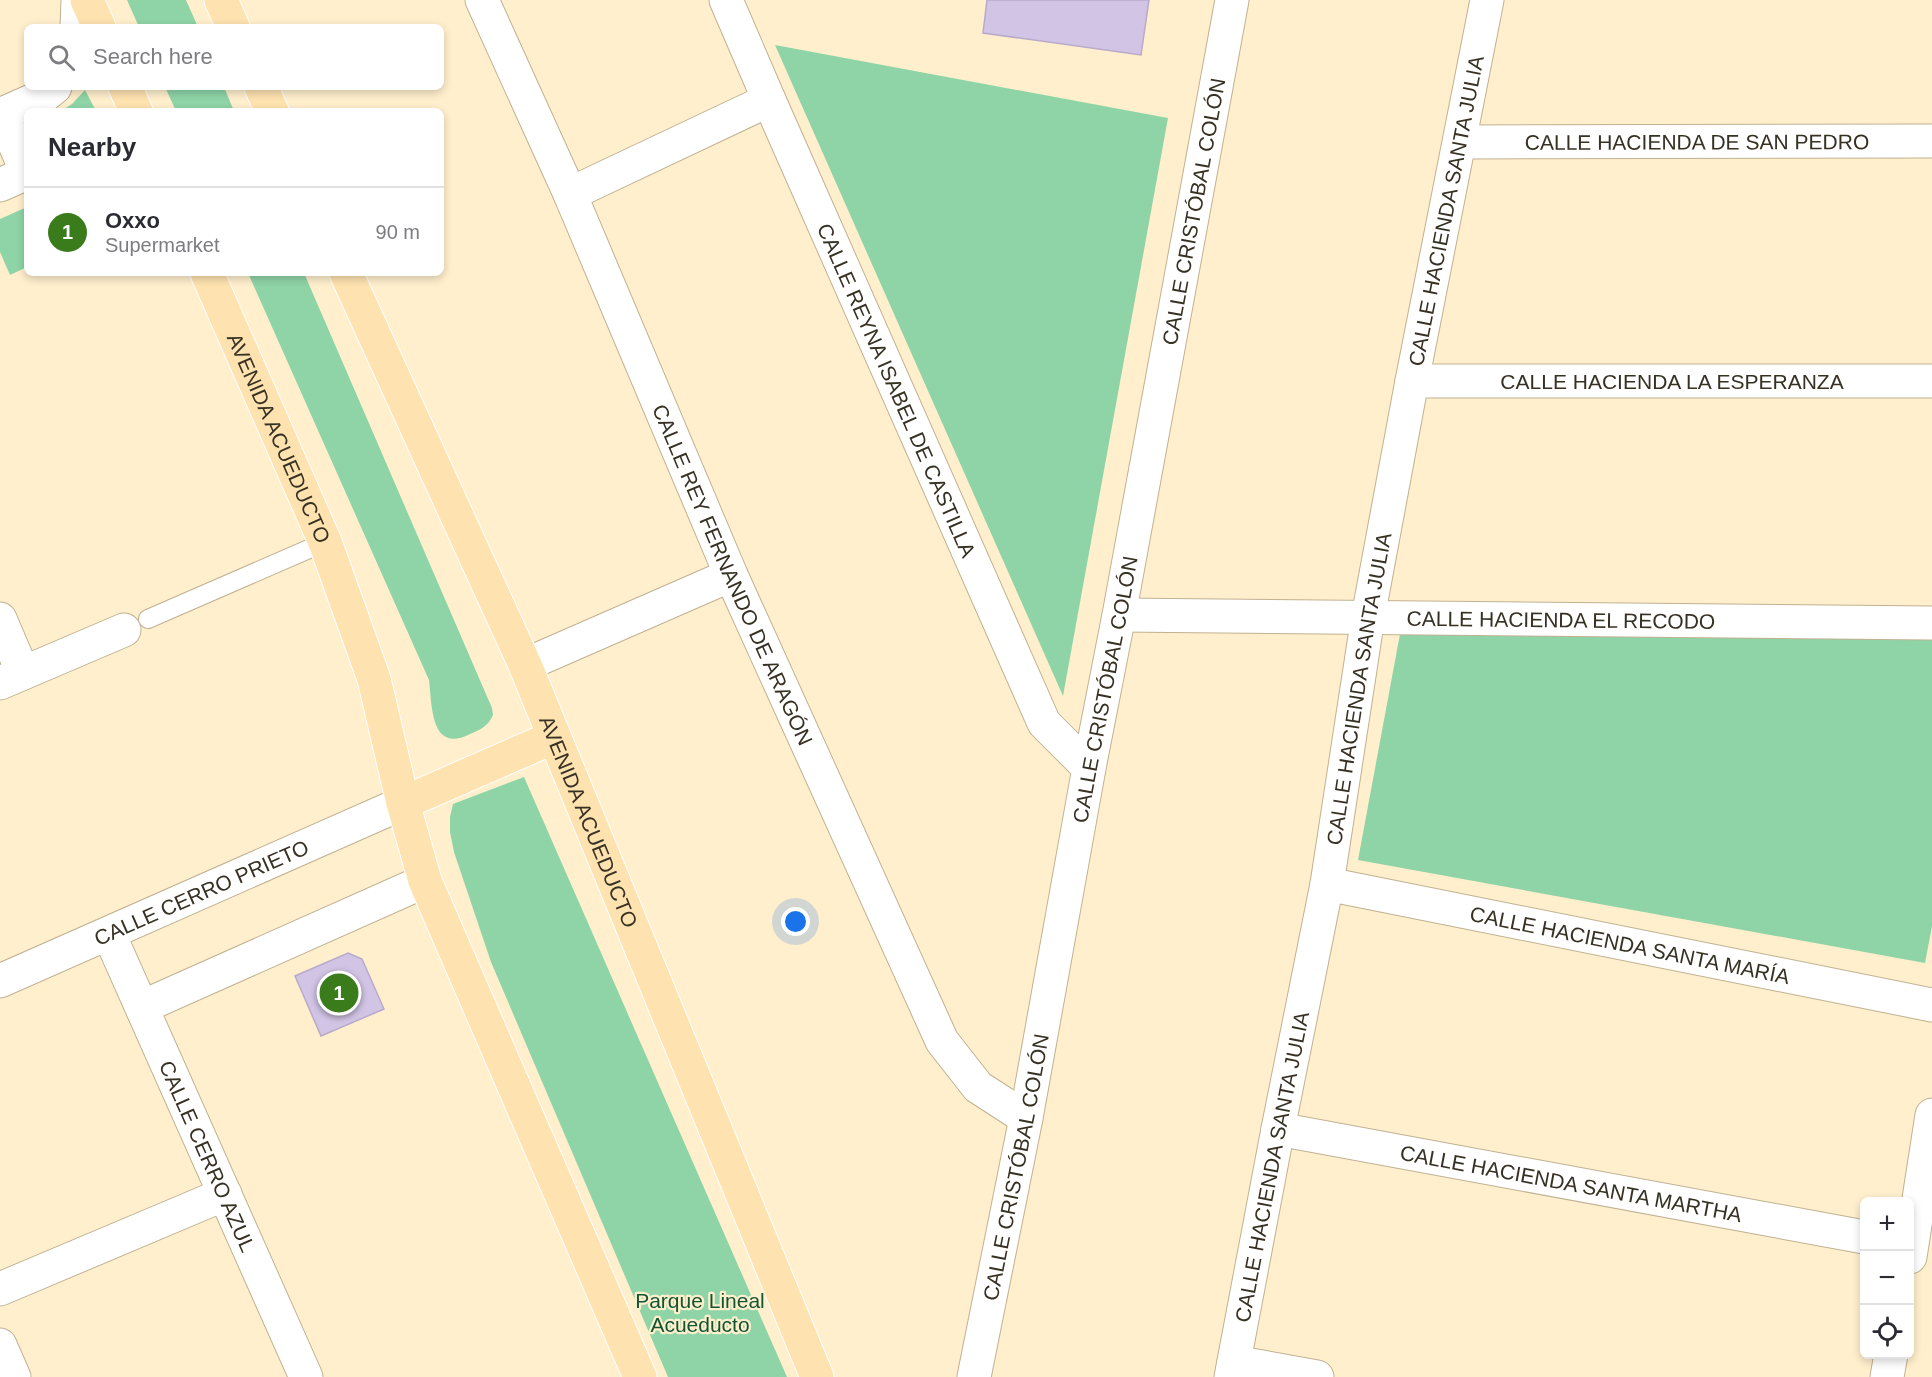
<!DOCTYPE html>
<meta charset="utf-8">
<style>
:root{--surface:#fff;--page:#f7f7f7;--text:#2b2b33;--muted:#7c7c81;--line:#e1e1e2;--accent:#3a7c1c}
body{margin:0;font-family:Helvetica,sans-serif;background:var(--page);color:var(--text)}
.controls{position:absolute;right:18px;bottom:18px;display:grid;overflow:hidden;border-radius:9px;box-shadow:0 3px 9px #0003}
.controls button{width:54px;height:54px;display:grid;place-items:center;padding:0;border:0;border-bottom:2px solid var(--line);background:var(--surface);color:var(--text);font:30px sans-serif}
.you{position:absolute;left:796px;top:922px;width:21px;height:21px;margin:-15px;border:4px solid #fff;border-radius:50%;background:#1a73e8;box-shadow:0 0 0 9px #1a73e833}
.badge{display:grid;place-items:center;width:39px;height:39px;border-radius:50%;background:var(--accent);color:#fff;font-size:20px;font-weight:700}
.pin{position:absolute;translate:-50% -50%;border:3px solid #fff;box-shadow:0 2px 6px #0006}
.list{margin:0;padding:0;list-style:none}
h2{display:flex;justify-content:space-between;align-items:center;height:78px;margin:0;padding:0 24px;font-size:26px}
h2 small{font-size:20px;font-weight:400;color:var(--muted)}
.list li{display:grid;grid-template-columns:39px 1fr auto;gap:18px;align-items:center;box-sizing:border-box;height:90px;padding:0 24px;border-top:2px solid var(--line)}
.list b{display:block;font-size:22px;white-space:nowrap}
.list p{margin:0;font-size:20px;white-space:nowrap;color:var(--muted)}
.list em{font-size:20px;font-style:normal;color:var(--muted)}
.icon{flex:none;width:33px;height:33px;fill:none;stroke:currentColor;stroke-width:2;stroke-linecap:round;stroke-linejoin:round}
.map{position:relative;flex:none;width:1932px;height:1377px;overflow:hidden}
.search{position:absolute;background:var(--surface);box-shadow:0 3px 9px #0003;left:24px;top:24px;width:420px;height:66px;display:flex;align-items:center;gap:15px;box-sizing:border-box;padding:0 21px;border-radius:9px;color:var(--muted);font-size:22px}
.panel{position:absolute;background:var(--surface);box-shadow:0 3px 9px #0003;left:24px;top:108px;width:420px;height:168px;border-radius:9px}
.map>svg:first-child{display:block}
.green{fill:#8fd4a7}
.building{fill:#d2c4e5;stroke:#b8aaca;stroke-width:1.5}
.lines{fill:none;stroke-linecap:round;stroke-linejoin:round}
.service-casing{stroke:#c0b191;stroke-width:20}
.minor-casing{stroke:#c0b191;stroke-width:35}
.primary-casing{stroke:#fff;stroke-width:35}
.service{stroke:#fff;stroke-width:18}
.minor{stroke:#fff;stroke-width:33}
.primary{stroke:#fee2af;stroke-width:33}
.labels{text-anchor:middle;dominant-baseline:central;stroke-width:4.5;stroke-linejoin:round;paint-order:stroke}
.street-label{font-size:21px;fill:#373124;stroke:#ffefcd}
.park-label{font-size:21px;fill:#115633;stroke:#ffefcd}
</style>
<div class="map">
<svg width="1932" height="1377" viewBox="0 0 1932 1377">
<rect width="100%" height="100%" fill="#ffefcd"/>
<!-- green -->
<g class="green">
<path d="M127,0H186L198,27H139Z"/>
<path d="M775,45L1168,118L1063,696Z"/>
<path d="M165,87H224L234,111H176Z"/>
<path d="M85,90L96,111H61L72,104Z"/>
<path d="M27,207V267L10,275L0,252V219Z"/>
<path d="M248,273H304L492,708L493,715C488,727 479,730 468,735C430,753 432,703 429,680Z"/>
<path d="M1400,634L1932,638V926L1925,963L1358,860Z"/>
<path d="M524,777L787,1377H668L491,962L454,852L450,832V817L453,804Z"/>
</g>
<!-- building -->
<g class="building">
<path d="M987,0H1149L1141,55L983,33Z"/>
<path d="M348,953L362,959L384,1009L321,1036L295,976Z"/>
</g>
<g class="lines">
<!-- service casing -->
<g class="service-casing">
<path id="service" d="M148,619L325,542"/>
</g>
<!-- minor casing -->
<g class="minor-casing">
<g id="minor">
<path id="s1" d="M482,0L570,194L731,575L942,1041L978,1087L1026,1118"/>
<path id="s2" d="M726,0L769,100L1044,723L1089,768"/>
<path d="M77,27L78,0"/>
<path d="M2,114L27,173"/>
<path d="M0,115L45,95L55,87"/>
<path id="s3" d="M1461,142L1932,141"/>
<path d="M0,185L27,173"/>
<path d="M570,194L769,100"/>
<path id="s4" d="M1412,381H1932"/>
<path id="s5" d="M1119,615L1932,623"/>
<path d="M0,619L23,673"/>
<path d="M525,665L731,575"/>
<path d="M0,683L124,630"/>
<path id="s6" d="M1327,884L1932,1005"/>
<path id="s7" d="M109,934L306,1377"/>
<path id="s8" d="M0,981L403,803"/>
<path d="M142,1007L425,881"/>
<path id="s9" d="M1278,1129L1864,1237"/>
<path d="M1910,1257L1932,1115"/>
<path d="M0,1289L225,1194"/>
<path d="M0,1345L14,1377"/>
<path d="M1234,1362L1317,1377"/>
<path id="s10" d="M974,1377L1026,1118L1089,768L1119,615L1232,0"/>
<path id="s11" d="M1231,1377L1278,1129L1327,884L1368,617L1412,381L1487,0"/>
<path d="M1887,1377L1891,1354"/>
</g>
</g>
<!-- primary casing -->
<g class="primary-casing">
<g id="primary">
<path d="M87,0L99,27"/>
<path d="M221,0L233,27"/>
<path d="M125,87L136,111"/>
<path d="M261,87L272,111"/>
<path id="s12" d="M207,273L325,542L374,679L403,803L425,881L640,1377"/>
<path id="s13" d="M346,273L525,665L817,1377"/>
<path d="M403,803L554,737"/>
</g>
</g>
<!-- service -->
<use href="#service" class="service"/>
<!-- minor -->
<use href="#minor" class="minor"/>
<!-- primary -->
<use href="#primary" class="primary"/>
</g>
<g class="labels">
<!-- street labels -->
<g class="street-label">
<text stroke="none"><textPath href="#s3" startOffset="236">CALLE HACIENDA DE SAN PEDRO</textPath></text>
<text stroke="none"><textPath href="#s11" startOffset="1186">CALLE HACIENDA SANTA JULIA</textPath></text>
<text stroke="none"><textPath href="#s10" startOffset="1186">CALLE CRISTÓBAL COLÓN</textPath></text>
<text stroke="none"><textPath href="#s4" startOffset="260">CALLE HACIENDA LA ESPERANZA</textPath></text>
<text stroke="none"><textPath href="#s2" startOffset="426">CALLE REYNA ISABEL DE CASTILLA</textPath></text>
<text stroke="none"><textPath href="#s12" startOffset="180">AVENIDA ACUEDUCTO</textPath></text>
<text stroke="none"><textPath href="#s1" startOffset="627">CALLE REY FERNANDO DE ARAGÓN</textPath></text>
<text stroke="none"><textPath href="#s5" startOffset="442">CALLE HACIENDA EL RECODO</textPath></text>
<text stroke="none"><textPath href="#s11" startOffset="700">CALLE HACIENDA SANTA JULIA</textPath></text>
<text stroke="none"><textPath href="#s10" startOffset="700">CALLE CRISTÓBAL COLÓN</textPath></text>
<text stroke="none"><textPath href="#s13" startOffset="600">AVENIDA ACUEDUCTO</textPath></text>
<text stroke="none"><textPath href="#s8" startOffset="220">CALLE CERRO PRIETO</textPath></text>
<text stroke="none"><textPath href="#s6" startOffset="309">CALLE HACIENDA SANTA MARÍA</textPath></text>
<text stroke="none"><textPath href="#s7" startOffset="243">CALLE CERRO AZUL</textPath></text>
<text stroke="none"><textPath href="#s11" startOffset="214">CALLE HACIENDA SANTA JULIA</textPath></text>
<text stroke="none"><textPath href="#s10" startOffset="214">CALLE CRISTÓBAL COLÓN</textPath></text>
<text stroke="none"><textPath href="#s9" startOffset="298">CALLE HACIENDA SANTA MARTHA</textPath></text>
</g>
<!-- park labels -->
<g class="park-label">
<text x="700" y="1300">Parque Lineal<tspan x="700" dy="24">Acueducto</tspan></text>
</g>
</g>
</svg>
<div class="controls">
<button>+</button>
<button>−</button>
<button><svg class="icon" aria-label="locate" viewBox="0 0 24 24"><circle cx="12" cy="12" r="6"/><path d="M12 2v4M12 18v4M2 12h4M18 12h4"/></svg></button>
</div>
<div class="you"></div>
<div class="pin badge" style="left:339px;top:993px">1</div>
<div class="search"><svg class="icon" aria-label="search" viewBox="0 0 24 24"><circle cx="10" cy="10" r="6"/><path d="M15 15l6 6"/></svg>Search here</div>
<section class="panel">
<h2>Nearby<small></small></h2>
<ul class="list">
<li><span class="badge">1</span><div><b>Oxxo</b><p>Supermarket</p></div><em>90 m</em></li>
</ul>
</section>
</div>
